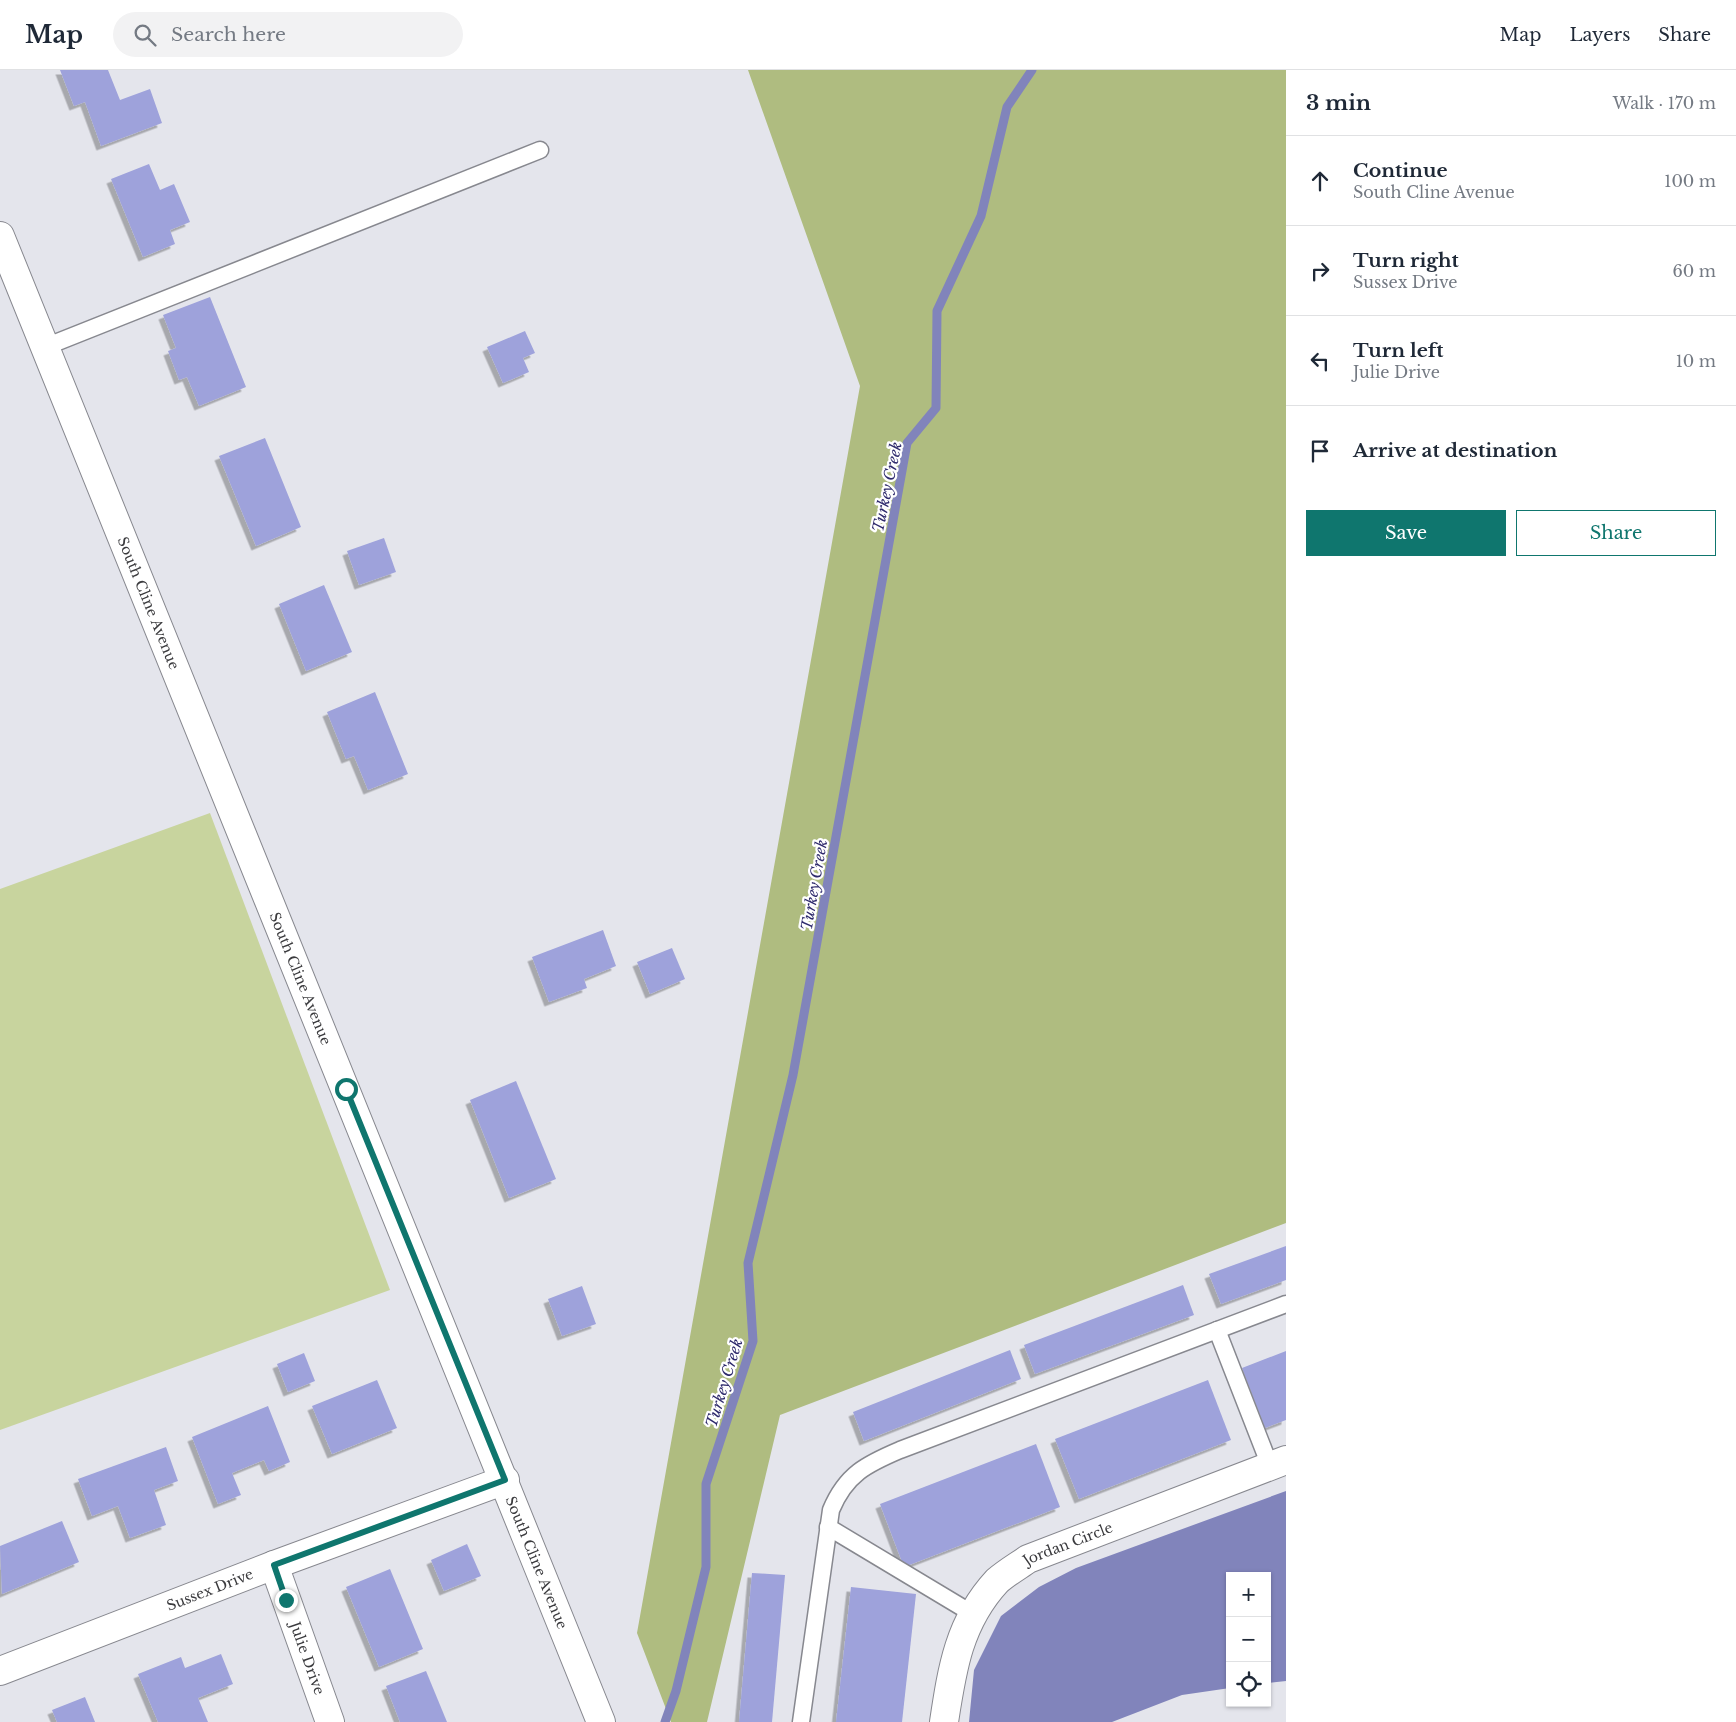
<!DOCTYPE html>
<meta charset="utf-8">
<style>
:root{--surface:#fff;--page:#f2f2f3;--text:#1f2937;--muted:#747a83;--line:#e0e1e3;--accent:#0f766e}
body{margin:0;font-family:"Libre Baskerville",serif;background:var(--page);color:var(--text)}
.controls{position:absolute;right:15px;bottom:15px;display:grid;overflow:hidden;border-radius:0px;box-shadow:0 1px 4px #0004}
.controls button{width:45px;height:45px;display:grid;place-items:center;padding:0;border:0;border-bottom:1px solid var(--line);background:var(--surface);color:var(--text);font:25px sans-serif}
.stop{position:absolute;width:15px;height:15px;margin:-11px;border:4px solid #0f766e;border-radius:50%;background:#fff}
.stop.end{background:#0f766e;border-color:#fff;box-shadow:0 1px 5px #0008}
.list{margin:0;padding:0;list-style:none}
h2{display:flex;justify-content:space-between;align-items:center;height:65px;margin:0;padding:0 20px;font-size:21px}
h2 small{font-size:16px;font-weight:400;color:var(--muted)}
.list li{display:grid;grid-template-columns:32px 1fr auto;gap:15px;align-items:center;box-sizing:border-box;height:90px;padding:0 20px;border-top:1px solid var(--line)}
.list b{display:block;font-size:19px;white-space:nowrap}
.list p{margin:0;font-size:16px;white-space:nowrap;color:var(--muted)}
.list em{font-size:16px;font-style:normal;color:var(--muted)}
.actions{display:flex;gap:10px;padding:15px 20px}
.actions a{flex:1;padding:11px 0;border:1px solid var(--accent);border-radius:0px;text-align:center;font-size:18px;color:var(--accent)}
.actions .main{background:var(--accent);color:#fff}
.icon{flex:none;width:28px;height:28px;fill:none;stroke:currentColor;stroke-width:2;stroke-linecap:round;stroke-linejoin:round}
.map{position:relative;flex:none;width:1286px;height:1652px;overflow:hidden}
header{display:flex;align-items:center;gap:30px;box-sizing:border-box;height:70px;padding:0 25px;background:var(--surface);border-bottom:1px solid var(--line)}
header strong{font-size:24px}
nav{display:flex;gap:28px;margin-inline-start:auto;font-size:18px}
.search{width:350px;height:45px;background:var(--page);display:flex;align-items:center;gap:12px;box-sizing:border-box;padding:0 18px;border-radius:28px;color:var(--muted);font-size:19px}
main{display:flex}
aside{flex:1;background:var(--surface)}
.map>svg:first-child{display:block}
.green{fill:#c8d49e}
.forest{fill:#afbc80}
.water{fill:#8184bb}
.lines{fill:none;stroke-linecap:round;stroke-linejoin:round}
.stream{stroke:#8184bb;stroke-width:9}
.building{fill:#9ea2db;filter:url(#shadow)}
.lane-casing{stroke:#87888f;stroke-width:19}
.street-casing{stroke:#87888f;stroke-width:30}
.secondary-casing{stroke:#87888f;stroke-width:30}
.lane{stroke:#fff;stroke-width:16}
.street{stroke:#fff;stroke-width:28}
.secondary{stroke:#fff;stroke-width:28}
.route{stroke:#0f766e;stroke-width:6}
.labels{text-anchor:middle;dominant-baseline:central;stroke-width:4.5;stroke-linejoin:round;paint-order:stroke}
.street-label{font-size:14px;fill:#3b3b3e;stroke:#fff}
.water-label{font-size:15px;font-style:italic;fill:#2e2a6c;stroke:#fff}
</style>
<header>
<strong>Map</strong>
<div class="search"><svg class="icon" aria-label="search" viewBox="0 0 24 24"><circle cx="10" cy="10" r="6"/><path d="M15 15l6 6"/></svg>Search here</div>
<nav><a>Map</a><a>Layers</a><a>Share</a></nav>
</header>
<main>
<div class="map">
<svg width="1286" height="1652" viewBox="0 0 1286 1652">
<defs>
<filter id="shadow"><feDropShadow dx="-4.5" dy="4.5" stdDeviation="0" flood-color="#0004"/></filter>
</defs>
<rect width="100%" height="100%" fill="#e4e5ec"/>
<!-- green -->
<path class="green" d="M210,743L390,1220L0,1360V819Z"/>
<!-- forest -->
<path class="forest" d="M748,0H1286V1153L780,1345L707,1652H671L637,1563L860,316Z"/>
<!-- water -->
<path class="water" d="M1286,1421V1611L1267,1613V1506H1230V1618L1182,1625L1112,1652H969L974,1600L1001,1546L1039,1517L1076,1498Z"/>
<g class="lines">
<!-- stream -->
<path class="stream" d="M665,1652L676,1621L706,1497V1414L753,1271L748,1193L793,1005L907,373L936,338L937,241L981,146L1007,37L1032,0"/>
</g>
<!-- building -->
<g class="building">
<path d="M60,0H108L120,30L150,19L162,53L101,76L85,32L74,36Z"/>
<path d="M149,94L160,120L174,114L190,152L170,160L175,174L143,187L111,109Z"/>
<path d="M210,227L246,317L199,336L187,307L179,310L168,281L176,278L163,245Z"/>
<path d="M525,261L535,283L523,288L529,302L503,313L487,277Z"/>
<path d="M265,368L301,457L256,476L219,386Z"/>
<path d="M384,468L396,502L359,515L347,481Z"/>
<path d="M324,515L352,582L306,601L279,534Z"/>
<path d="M375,622L408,704L368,720L354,686L346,689L327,642Z"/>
<path d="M603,860L616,896L584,909L587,918L549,932L532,887Z"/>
<path d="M672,878L685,909L650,924L637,892Z"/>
<path d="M516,1011L556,1109L509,1128L470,1030Z"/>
<path d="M1286,1176V1210L1221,1234L1209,1204Z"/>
<path d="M1183,1215L1194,1245L1035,1304L1024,1275Z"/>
<path d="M582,1216L596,1254L562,1266L548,1229Z"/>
<path d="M1010,1280L1021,1309L864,1371L853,1342Z"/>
<path d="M1286,1281V1350L1265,1358L1242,1298Z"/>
<path d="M304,1283L315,1311L288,1322L277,1294Z"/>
<path d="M377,1310L397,1358L332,1384L312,1336Z"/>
<path d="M1208,1310L1231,1370L1079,1429L1055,1369Z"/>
<path d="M268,1336L290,1392L269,1401L264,1390L232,1403L241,1425L218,1434L192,1367Z"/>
<path d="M1036,1374L1060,1437L904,1497L880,1434Z"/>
<path d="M166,1377L178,1411L154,1420L166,1455L130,1468L118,1436L92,1446L78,1409Z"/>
<path d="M62,1451L79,1492L2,1524L0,1476Z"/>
<path d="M467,1474L481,1506L444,1521L431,1490Z"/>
<path d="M390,1499L423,1579L379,1597L346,1517Z"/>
<path d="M752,1503L785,1505L772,1652H739Z"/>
<path d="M851,1517L916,1524L902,1652H836Z"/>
<path d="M221,1584L233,1614L198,1628L208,1652H158L138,1604L181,1587L185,1598Z"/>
<path d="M426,1601L447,1652H400L386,1616Z"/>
<path d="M85,1627L95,1652H57L52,1640Z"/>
</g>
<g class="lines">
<!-- lane casing -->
<g class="lane-casing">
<g id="lane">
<path d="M45,277L540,80"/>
<path d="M1217,1260L1270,1396"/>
<path d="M828,1457L973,1544"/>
<path d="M801,1652L831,1440C846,1404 867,1394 900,1380L1286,1234"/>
</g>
</g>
<!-- street casing -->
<g class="street-casing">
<g id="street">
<path id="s1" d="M274,1495L330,1652"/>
<path id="s2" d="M0,1601L274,1495L505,1410"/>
<path id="s3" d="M944,1652C952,1599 959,1552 997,1511C1006,1503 1018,1496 1028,1489L1286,1390"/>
</g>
</g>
<!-- secondary casing -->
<g class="secondary-casing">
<g id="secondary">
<path id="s4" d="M0,166L601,1652"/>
</g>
</g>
<!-- lane -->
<use href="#lane" class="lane"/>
<!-- street -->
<use href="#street" class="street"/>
<!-- secondary -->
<use href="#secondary" class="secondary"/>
</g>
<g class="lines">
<!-- route -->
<path class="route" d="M286,1530L274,1495L505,1410L346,1019"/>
</g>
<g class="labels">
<!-- street labels -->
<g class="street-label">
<text stroke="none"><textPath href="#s4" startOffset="396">South Cline Avenue</textPath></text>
<text stroke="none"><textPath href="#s4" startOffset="801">South Cline Avenue</textPath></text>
<text stroke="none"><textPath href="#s3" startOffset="234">Jordan Circle</textPath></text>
<text stroke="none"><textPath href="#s4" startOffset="1431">South Cline Avenue</textPath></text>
<text stroke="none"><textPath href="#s2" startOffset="225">Sussex Drive</textPath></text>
<text stroke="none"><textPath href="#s1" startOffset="99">Julie Drive</textPath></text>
</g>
<!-- water labels -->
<g class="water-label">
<text transform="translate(887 417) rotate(-78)">Turkey Creek</text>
<text transform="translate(814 815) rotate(-80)">Turkey Creek</text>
<text transform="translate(724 1313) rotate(-73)">Turkey Creek</text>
</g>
</g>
</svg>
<div class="controls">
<button>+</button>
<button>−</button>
<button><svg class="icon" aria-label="locate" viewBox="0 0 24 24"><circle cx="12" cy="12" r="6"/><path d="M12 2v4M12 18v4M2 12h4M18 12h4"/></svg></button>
</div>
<div class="stop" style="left:346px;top:1019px"></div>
<div class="stop end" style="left:286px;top:1530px"></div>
</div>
<aside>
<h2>3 min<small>Walk · 170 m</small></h2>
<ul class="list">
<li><svg class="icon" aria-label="ahead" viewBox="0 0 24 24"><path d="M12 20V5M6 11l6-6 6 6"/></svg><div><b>Continue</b><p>South Cline Avenue</p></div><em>100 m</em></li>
<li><svg class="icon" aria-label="right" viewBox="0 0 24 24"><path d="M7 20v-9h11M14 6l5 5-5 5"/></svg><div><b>Turn right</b><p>Sussex Drive</p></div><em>60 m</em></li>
<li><svg class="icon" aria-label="left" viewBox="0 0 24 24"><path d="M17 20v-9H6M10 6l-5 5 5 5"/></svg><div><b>Turn left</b><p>Julie Drive</p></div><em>10 m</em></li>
<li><svg class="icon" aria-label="arrive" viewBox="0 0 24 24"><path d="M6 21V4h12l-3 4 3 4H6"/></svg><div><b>Arrive at destination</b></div></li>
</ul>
<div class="actions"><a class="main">Save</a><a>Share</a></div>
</aside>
</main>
